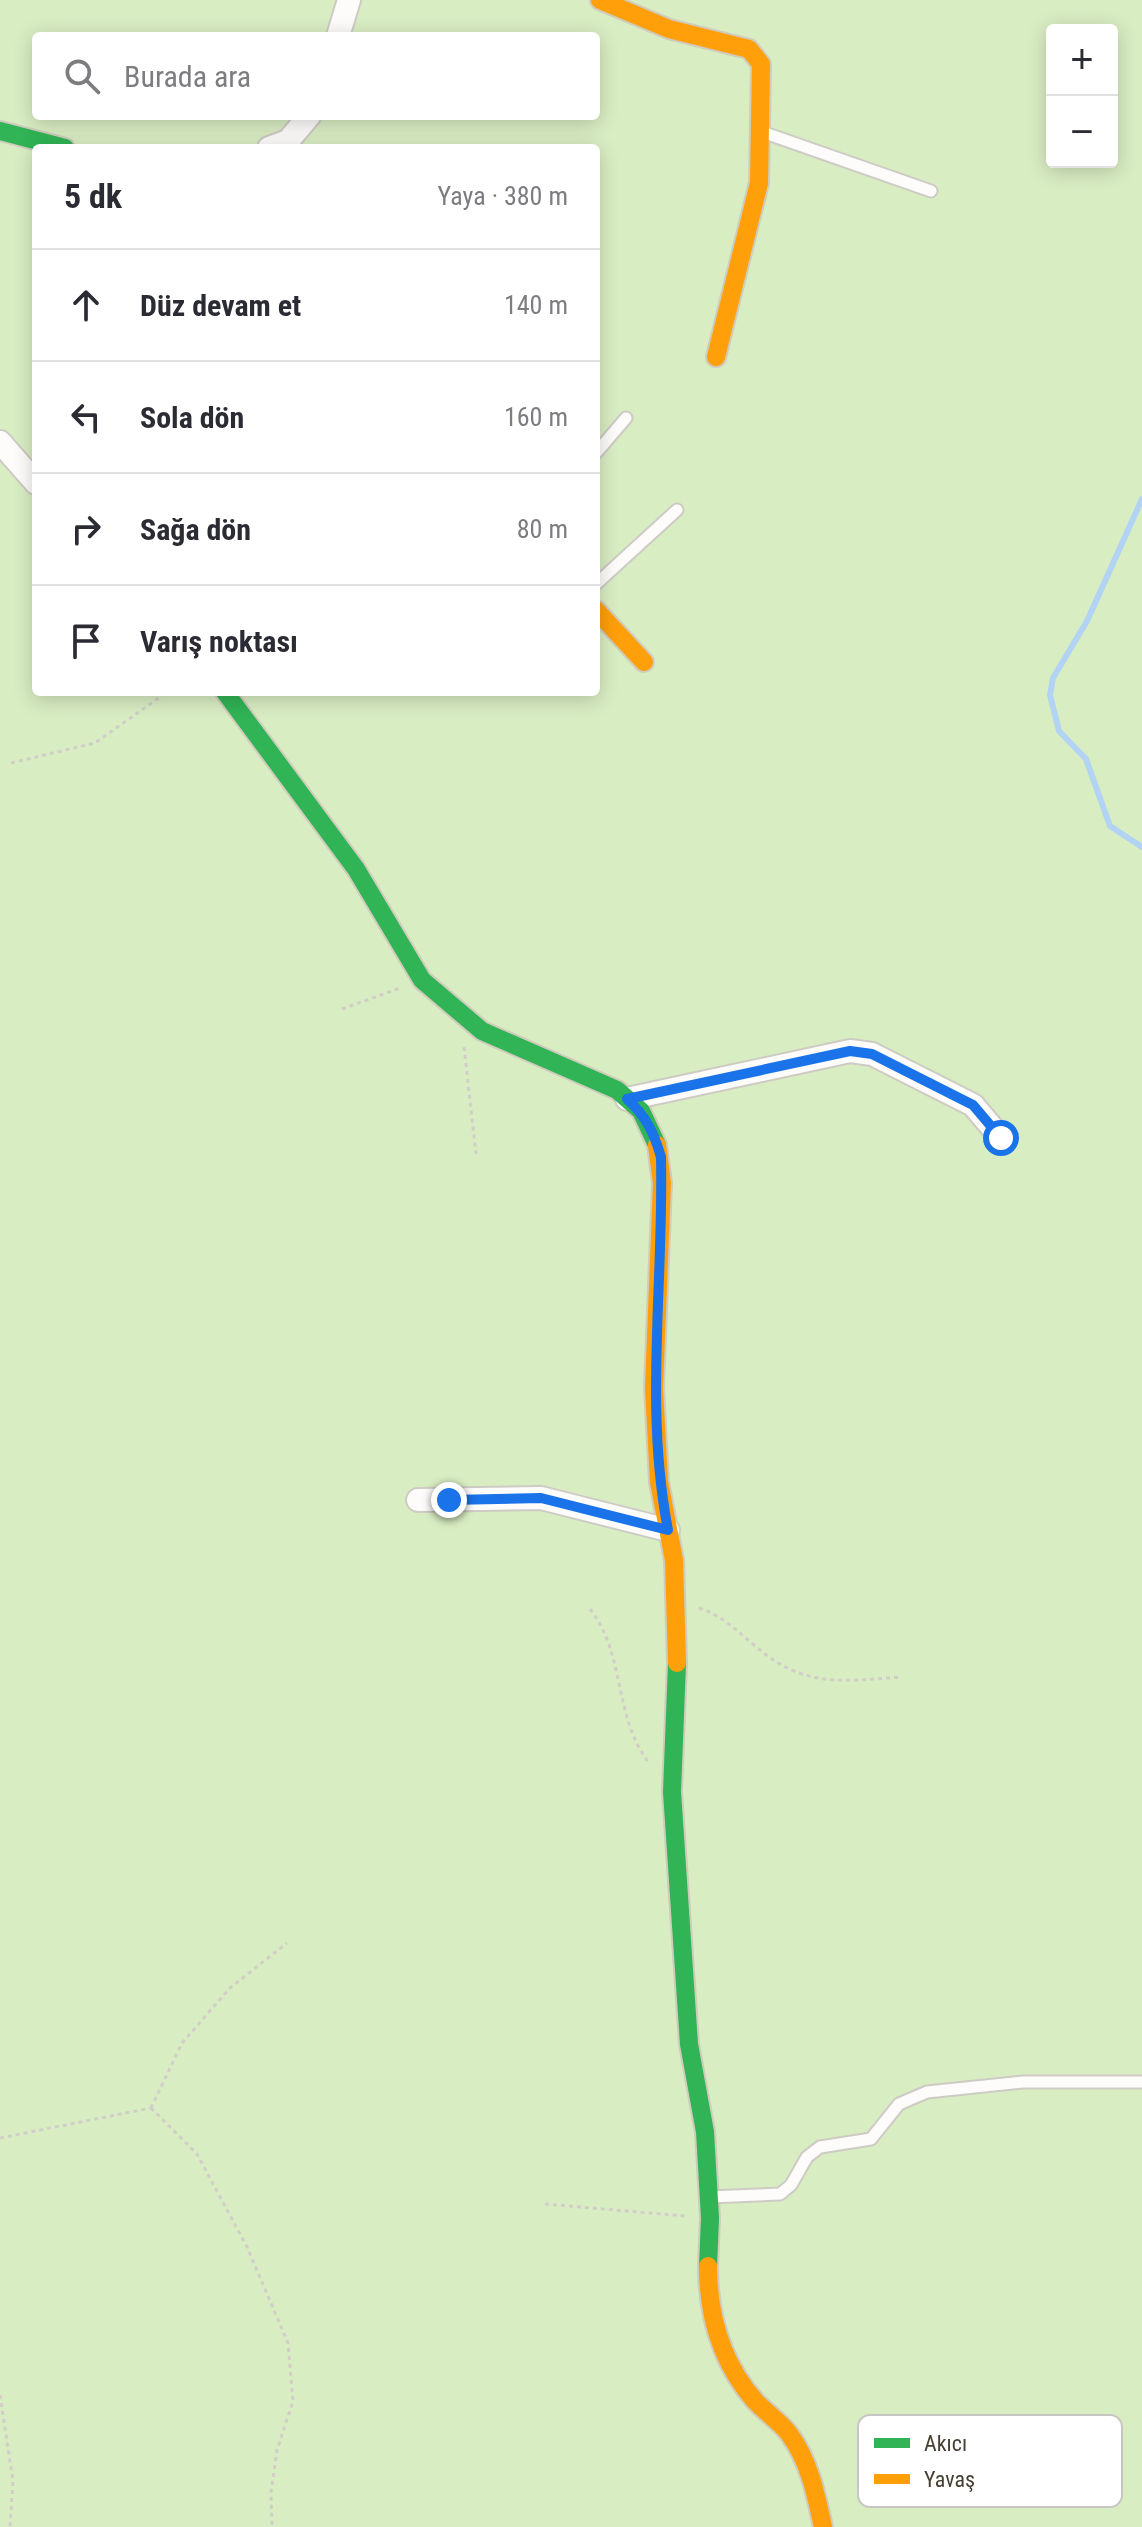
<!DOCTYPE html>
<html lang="tr">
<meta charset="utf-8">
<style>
:root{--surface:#fff;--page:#f2f2f3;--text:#2b2b33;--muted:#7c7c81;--line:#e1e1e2}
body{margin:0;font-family:"Roboto Condensed",sans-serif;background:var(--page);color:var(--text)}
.controls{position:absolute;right:24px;top:24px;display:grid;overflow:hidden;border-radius:8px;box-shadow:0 4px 20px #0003}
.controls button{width:72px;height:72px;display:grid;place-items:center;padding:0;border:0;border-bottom:2px solid var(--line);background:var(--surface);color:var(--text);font:40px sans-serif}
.stop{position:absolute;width:24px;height:24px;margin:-18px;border:6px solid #1a73e8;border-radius:50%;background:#fff}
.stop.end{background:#1a73e8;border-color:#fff;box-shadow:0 2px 8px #0008}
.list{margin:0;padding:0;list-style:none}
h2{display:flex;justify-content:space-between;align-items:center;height:104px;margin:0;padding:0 32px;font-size:34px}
h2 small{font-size:26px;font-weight:400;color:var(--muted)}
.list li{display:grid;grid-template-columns:52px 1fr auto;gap:24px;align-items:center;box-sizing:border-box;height:112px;padding:0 32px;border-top:2px solid var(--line)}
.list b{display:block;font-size:30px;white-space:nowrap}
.list em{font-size:26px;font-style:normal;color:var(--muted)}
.icon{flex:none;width:44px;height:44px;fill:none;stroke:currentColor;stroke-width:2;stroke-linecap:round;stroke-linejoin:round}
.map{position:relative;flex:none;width:1142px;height:2527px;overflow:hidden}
.search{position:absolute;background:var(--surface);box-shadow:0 4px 20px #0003;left:32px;top:32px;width:568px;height:88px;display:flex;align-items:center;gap:20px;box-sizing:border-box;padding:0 28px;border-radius:8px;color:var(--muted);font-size:30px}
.panel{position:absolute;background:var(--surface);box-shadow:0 4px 20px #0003;left:32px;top:144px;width:568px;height:552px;border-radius:8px}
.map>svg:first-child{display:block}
.green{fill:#d9edc3;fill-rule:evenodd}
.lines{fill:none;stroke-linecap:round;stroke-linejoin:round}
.stream{stroke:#b2d3f3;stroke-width:6}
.lane-casing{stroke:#cecbc4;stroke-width:15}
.street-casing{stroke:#cecbc4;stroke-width:26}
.fast-casing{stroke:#d0ccbc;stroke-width:22}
.slow-casing{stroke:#d0ccbc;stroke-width:22}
.path{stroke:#d1cec8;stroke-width:3;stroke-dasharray:4 4;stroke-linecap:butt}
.lane{stroke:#fdfcfb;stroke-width:11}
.street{stroke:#fdfcfb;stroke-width:22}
.fast{stroke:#30b455;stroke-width:18}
.slow{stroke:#ff9f0a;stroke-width:18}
.route{stroke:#1a73e8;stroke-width:10}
.key{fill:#fff;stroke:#c8c6c2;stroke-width:2}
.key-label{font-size:22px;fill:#464032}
</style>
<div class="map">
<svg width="1142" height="2527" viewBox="0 0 1142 2527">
<rect width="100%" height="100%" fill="#f0eee6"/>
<!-- green -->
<path class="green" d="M0,0H1142V2527H0ZM1052,30H1112V162H1052ZM36,36H596V116H36ZM36,148H596V692H36Z"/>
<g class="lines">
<!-- stream -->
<path class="stream" d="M1142,499L1087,621L1053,678L1050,695L1059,731L1086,759L1110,826L1142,847"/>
<!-- lane casing -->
<g class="lane-casing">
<g id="lane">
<path d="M762,132L931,191"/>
<path d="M596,453L626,418"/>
<path d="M596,584L677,510"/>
<path d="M709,2197L780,2194L791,2185L807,2157L820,2147L871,2139L899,2104L927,2092L1023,2082H1142"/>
</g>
</g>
<!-- street casing -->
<g class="street-casing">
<g id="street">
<path d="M338,36L349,0"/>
<path d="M269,148L288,141L309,116"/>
<path d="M0,442L36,483"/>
<path d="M627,1099L850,1051L872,1054L973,1105L1001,1138"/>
<path d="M418,1500L541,1498L668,1530"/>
</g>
</g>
<!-- fast casing -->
<g class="fast-casing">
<g id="fast">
<path d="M0,131L65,148"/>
<path d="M225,692L356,869L422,980L482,1031L617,1090L641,1111L657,1145"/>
<path d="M677,1663L672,1792L689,2044L705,2132L710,2218L708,2266"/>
</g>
</g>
<!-- slow casing -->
<g class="slow-casing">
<g id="slow">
<path d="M600,0L669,29L749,49L761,64L759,183L716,357"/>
<path d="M596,610L644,662"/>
<path d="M657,1145L662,1183L654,1388L659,1482L674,1560L677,1663"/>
<path d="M708,2266C708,2316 721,2362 755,2401C766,2413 781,2422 790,2435C810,2463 816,2495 823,2527"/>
</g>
</g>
<!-- path -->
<g class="path">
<path d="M11,763L95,743L167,692"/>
<path d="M342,1009L400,988"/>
<path d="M464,1047L476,1154"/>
<path d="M699,1608C724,1616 740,1634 760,1650C806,1688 845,1681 901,1677"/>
<path d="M590,1609C626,1655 613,1716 649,1763"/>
<path d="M151,2108L197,2154L247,2247L288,2343L293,2401L277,2450L271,2492L272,2527"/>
<path d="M151,2108L182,2043L230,1988L287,1943"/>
<path d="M0,2138L151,2108"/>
<path d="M545,2204L685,2216"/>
<path d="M0,2395L13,2481L10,2527"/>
</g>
<!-- lane -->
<use href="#lane" class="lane"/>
<!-- street -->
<use href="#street" class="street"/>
<!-- fast -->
<use href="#fast" class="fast"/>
<!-- slow -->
<use href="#slow" class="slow"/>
</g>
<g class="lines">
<!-- route -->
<path class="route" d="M449,1500L541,1498L668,1530C644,1406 664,1283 661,1157C654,1133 646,1116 627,1099L850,1051L872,1054L973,1105L1001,1138"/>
</g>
<!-- legend -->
<rect x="858" y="2415" width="264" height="92" rx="12" class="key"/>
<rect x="874" y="2438" width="36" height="10" fill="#30b455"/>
<rect x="874" y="2474" width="36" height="10" fill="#ff9f0a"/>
<g class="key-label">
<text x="924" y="2451">Akıcı</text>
<text x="924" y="2487">Yavaş</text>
</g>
</svg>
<div class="controls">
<button>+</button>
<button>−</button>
</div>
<div class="stop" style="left:1001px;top:1138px"></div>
<div class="stop end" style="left:449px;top:1500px"></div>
<div class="search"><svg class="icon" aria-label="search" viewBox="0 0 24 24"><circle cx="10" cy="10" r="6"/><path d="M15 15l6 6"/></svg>Burada ara</div>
<section class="panel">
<h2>5 dk<small>Yaya · 380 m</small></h2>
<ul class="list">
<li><svg class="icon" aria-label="ahead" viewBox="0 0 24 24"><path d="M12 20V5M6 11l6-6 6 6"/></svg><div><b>Düz devam et</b></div><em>140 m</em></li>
<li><svg class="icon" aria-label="left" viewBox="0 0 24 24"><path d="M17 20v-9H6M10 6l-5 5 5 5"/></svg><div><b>Sola dön</b></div><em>160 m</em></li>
<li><svg class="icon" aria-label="right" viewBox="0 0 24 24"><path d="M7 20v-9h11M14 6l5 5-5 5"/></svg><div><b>Sağa dön</b></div><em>80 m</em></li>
<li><svg class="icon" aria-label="arrive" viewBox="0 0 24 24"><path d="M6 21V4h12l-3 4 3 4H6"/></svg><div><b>Varış noktası</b></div></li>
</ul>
</section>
</div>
